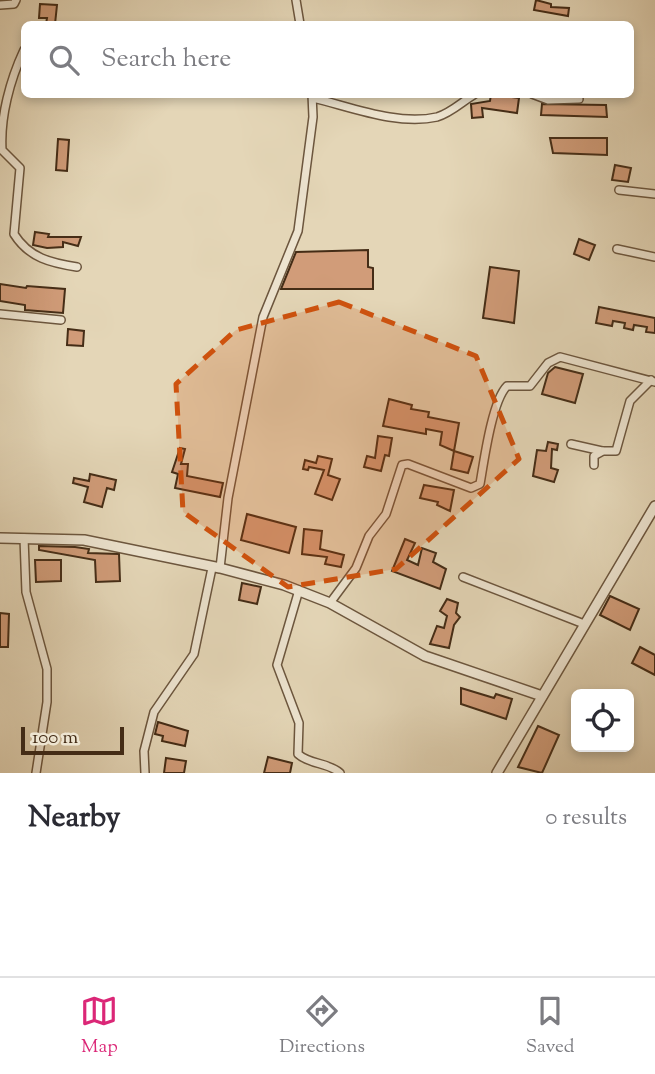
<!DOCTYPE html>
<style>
:root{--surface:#fff;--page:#f7f7f7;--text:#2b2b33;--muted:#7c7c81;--line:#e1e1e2;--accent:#db2777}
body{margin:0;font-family:"Sorts Mill Goudy",serif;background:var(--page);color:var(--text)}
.controls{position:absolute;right:21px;bottom:21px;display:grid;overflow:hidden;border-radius:10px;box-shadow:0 4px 10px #0003}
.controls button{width:63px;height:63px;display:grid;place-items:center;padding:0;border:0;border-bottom:2px solid var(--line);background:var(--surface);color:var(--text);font:35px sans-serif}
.scale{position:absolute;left:21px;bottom:18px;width:103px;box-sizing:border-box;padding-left:7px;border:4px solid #442c16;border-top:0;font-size:19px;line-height:24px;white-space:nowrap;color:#442c16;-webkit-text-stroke:5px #ede4d0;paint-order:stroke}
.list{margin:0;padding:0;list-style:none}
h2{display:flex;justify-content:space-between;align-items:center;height:91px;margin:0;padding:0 28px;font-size:30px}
h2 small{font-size:23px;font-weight:400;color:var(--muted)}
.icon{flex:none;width:38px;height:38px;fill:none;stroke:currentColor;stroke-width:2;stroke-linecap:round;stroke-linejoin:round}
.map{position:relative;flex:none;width:655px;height:773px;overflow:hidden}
.search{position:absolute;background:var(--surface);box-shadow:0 4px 10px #0003;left:21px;right:21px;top:21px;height:77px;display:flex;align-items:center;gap:18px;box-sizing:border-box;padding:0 24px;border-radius:10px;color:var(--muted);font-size:26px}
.sheet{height:203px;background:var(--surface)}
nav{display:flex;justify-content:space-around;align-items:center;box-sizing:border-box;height:98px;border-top:2px solid var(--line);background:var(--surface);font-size:19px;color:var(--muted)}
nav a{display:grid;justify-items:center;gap:4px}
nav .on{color:var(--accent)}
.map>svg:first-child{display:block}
.building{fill:#d19c79;stroke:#442c16;stroke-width:2}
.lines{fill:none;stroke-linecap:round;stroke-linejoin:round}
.minor-casing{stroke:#6c563e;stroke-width:10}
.tertiary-casing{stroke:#6c563e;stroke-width:12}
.minor{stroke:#ede4d0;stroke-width:7}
.tertiary{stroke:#ede4d0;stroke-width:9}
.marked{fill:#cf520e;fill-opacity:0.2;stroke:#cf520e;stroke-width:5;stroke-dasharray:14 9;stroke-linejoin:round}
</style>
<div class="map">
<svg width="655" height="773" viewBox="0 0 655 773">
<rect width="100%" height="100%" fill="#e4d6b7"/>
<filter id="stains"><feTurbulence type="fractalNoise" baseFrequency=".00286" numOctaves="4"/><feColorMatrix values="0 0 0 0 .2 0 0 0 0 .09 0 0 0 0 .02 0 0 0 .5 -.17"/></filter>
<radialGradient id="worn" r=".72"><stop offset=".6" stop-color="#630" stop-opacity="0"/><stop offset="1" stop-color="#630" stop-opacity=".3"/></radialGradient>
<!-- building -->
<g class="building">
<path d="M536,0L551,4V7L569,8L568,16L534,10Z"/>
<path d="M40,4L57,5L55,24H46L47,18H39Z"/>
<path d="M491,94L519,98L517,113L482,108L483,117L472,118L471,104L490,101Z"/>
<path d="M542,104L606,105L607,117L541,115Z"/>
<path d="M550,138H607V155L553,153Z"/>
<path d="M58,139L69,140L67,171L56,170Z"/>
<path d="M615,165L631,168L628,182L612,180Z"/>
<path d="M35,232L49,234L48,237H81L78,246L63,242V247L47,248L33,245Z"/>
<path d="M579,239L595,245L589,260L574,254Z"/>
<path d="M368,250V267L373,268V289H281L296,252Z"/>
<path d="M490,267L519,271L514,323L483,318Z"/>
<path d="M0,284L26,288L27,286L65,289L63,313L25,310V305L0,301Z"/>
<path d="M599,307L655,318V333L646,332L647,327L634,325L633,330L624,328L625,323L613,321L612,326L596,323Z"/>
<path d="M68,329L84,331L83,346L67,345Z"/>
<path d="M555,367L583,374L575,403L542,394L548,373Z"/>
<path d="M389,399L412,405L411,409L429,412L428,417L459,423L454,451L440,445L442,432L426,429V434L383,426Z"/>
<path d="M378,436L392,438L389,456L385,455L381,471L364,467L367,456L375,458Z"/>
<path d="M548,442L558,444L557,450L552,449L551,468L558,470L554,482L533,476L537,450L546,451Z"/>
<path d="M180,448L185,449L181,464H188L187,476L223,483L220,497L175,488L178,474L172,472Z"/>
<path d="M454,451L473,457L468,473L451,469Z"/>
<path d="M318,456L332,459L328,475L340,479L332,500L315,494L324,470L309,467L308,470L303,469L305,460L316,463Z"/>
<path d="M90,474L116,480L114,490L107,488L102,507L84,502L88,487L73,483L74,478L89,481Z"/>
<path d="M424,485L454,490L450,511L437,505L438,502L420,498Z"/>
<path d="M247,514L296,527L289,553L241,540Z"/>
<path d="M304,529L322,531L320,549L344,555L341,567L325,564L327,557L302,554Z"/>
<path d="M405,539L415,543L407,560L418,565L422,548L436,553L433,562L446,569L440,589L392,571Z"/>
<path d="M39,546L75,547L89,549L88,553L119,554L120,581L96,582L95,560L39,550Z"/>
<path d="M35,560H61V581L36,582Z"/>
<path d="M242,583L261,587L257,604L239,600Z"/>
<path d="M610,596L639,609L630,630L600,615Z"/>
<path d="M447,599L458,603L456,613L460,617L454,625L449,648L430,644L437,626L444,628L447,616L440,611Z"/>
<path d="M0,613L9,614L8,647H0Z"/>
<path d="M640,647L655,655V675L632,663Z"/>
<path d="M461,688L494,698L496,694L512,699L506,719L461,704Z"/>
<path d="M158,722L188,731L185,746L162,741L163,736L155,734Z"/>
<path d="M538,726L559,735L542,773L518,767Z"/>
<path d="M268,757L292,763L290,773H264Z"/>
<path d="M166,758L186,761L184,773H164Z"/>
</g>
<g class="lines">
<!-- minor casing -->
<g class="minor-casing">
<g id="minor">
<path d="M296,0L300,24"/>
<path d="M0,5L14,4L16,0"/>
<path d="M24,50C10,80 0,117 2,150L20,168L14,234C29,258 51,263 77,267"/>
<path d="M532,94L548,100L579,99"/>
<path d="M313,98C351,107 398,126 437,117C451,113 463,101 475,94"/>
<path d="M619,190L655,194"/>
<path d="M617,249L655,257"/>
<path d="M0,314L61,320"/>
<path d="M571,444L602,451"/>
<path d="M594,465V456L603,451H616L630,401L651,380"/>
<path d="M24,538L26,592L47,669V702L36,773"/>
<path d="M220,568L228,498L263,317L298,231L313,117L312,94"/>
<path d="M463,577L584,624"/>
<path d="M299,590L277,665L299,723L298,754C310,765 328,762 340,773"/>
<path d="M330,603L356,568L369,536L386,514L402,465L408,464L471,488L480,484C484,461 492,401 507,386H530L548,363L560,357L655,382"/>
<path d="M145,773L144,751L154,712L194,654L212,568"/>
</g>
</g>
<!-- tertiary casing -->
<g class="tertiary-casing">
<g id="tertiary">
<path d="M0,538L84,540L220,568L284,585L330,603L425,656L542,696"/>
<path d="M497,773L655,506"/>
</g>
</g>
<!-- minor -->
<use href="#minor" class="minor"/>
<!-- tertiary -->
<use href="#tertiary" class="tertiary"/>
</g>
<!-- marked area -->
<path class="marked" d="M339,302L476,356L519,459L396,569L288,587L183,512L176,384L236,330Z"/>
<rect width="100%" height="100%" filter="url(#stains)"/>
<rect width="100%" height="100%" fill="url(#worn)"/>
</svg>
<div class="controls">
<button><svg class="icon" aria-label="locate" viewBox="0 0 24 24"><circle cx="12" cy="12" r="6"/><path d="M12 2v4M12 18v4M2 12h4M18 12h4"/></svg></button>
</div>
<div class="scale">100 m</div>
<div class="search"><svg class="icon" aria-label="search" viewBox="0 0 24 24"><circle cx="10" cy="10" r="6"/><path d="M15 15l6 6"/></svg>Search here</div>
</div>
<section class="sheet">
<h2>Nearby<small>0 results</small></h2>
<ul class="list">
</ul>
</section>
<nav>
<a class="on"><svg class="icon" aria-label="map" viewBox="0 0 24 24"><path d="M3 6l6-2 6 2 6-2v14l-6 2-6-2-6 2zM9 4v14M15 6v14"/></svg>Map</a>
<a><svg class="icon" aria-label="directions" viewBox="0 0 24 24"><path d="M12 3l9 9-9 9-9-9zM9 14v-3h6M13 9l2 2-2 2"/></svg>Directions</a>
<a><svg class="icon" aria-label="saved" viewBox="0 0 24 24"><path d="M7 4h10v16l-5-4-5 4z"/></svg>Saved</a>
</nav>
